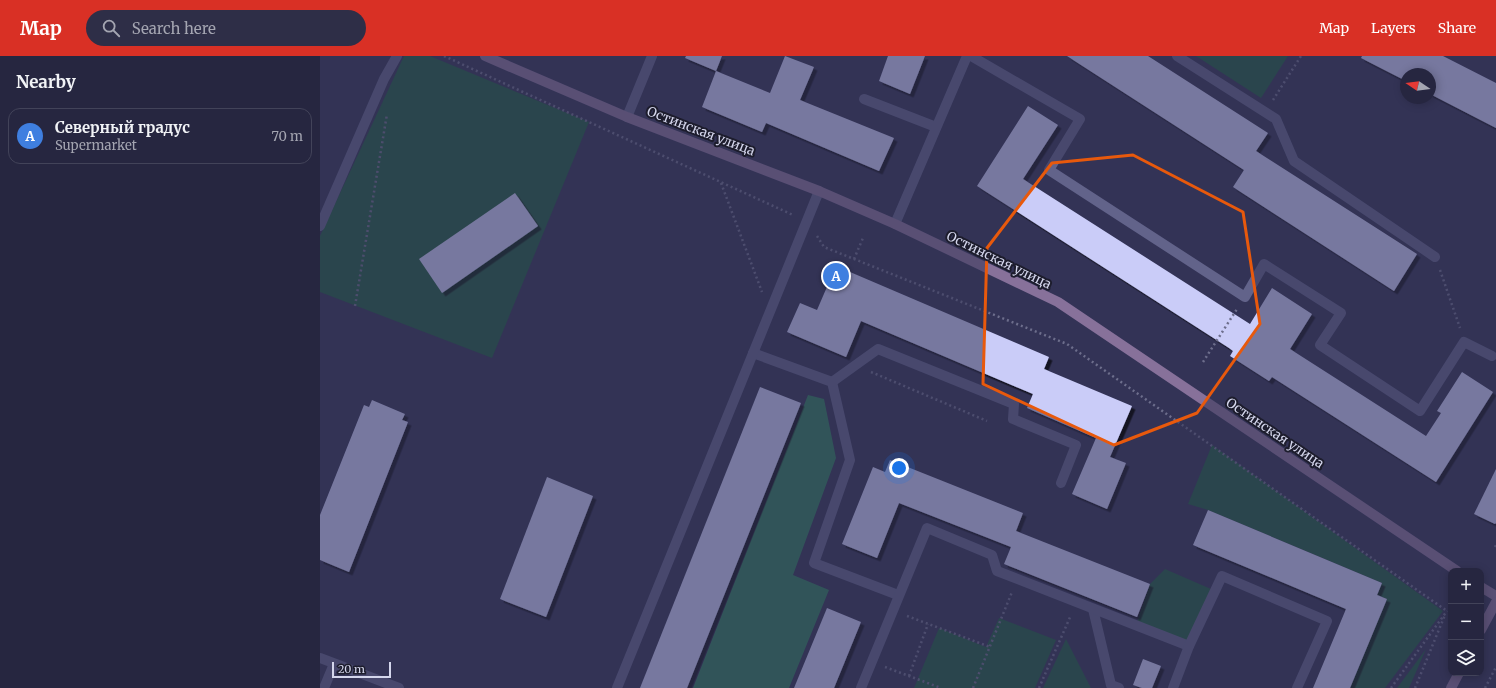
<!DOCTYPE html>
<meta charset="utf-8">
<style>
:root{--surface:#262640;--page:#2e2e47;--text:#f1f3f6;--muted:#a4a5b1;--line:#424359;--accent:#d93025}
body{margin:0;font-family:Merriweather,serif;background:var(--page);color:var(--text)}
.controls{position:absolute;right:12px;bottom:12px;display:grid;overflow:hidden;border-radius:8px;box-shadow:0 2px 10px #0003}
.controls button{width:36px;height:36px;display:grid;place-items:center;padding:0;border:0;border-bottom:1px solid var(--line);background:var(--surface);color:var(--text);font:20px sans-serif}
.compass{position:absolute;left:1080px;top:12px;width:36px;height:36px;border-radius:50%;background:var(--surface);box-shadow:0 2px 10px #0003;rotate:283deg}
.scale{position:absolute;left:12px;bottom:10px;width:59px;box-sizing:border-box;padding-left:4px;border:2px solid #d4d6ec;border-top:0;font-size:11px;line-height:14px;white-space:nowrap;color:#d4d6ec;-webkit-text-stroke:3px #1d1d2d;paint-order:stroke}
.you{position:absolute;left:579px;top:412px;width:14px;height:14px;margin:-10px;border:3px solid #fff;border-radius:50%;background:#1a73e8;box-shadow:0 0 0 6px #1a73e833}
.badge{display:grid;place-items:center;width:26px;height:26px;border-radius:50%;background:var(--accent);color:#fff;font-size:13px;font-weight:700}
.pin{position:absolute;translate:-50% -50%;border:2px solid #fff;box-shadow:0 1px 4px #0006}
.list{margin:0;padding:0;list-style:none}
h2{display:flex;justify-content:space-between;align-items:center;height:52px;margin:0;padding:0 16px;font-size:17px}
h2 small{font-size:13px;font-weight:400;color:var(--muted)}
.list li{display:grid;grid-template-columns:26px 1fr auto;gap:12px;align-items:center;box-sizing:border-box;height:56px;margin:0 8px 8px;padding:0 8px;border:1px solid var(--line);border-radius:12px}
.list b{display:block;font-size:15px;white-space:nowrap}
.list p{margin:0;font-size:13px;white-space:nowrap;color:var(--muted)}
.list em{font-size:13px;font-style:normal;color:var(--muted)}
.icon{flex:none;width:22px;height:22px;fill:none;stroke:currentColor;stroke-width:2;stroke-linecap:round;stroke-linejoin:round}
.map{position:relative;flex:none;width:1176px;height:632px;overflow:hidden}
header{display:flex;align-items:center;gap:24px;box-sizing:border-box;height:56px;padding:0 20px;background:var(--accent);color:#fff}
header strong{font-size:19px}
nav{display:flex;gap:22px;margin-inline-start:auto;font-size:14px}
.search{width:280px;height:36px;background:var(--page);display:flex;align-items:center;gap:10px;box-sizing:border-box;padding:0 14px;border-radius:22px;color:var(--muted);font-size:15px}
main{display:flex}
aside{flex:1;background:var(--surface)}
.map>svg:first-child{display:block}
.green{fill:#215b43}
.forest{fill:#307d5e}
.building{fill:#caccf8;filter:url(#shadow)}
.lines{fill:none;stroke-linecap:round;stroke-linejoin:round}
.path{stroke:#6d6e8c;stroke-width:2.5;stroke-dasharray:2 3;stroke-linecap:butt}
.lane{stroke:#62638a;stroke-width:10}
.street{stroke:#62638a;stroke-width:10}
.secondary{stroke:#87719a;stroke-width:10}
.marked{fill:none;stroke:#e8590c;stroke-width:3;stroke-linejoin:round}
.labels{text-anchor:middle;dominant-baseline:central;stroke-width:4;stroke-linejoin:round;paint-order:stroke}
.street-label{font-size:13px;fill:#d4d6ec;stroke:#1d1d2d}
</style>
<header>
<strong>Map</strong>
<div class="search"><svg class="icon" aria-label="search" viewBox="0 0 24 24"><circle cx="10" cy="10" r="6"/><path d="M15 15l6 6"/></svg>Search here</div>
<nav><a>Map</a><a>Layers</a><a>Share</a></nav>
</header>
<main>
<aside>
<h2>Nearby<small></small></h2>
<ul class="list">
<li><span class="badge" style="background:#3f7fe0">A</span><div><b>Северный градус</b><p>Supermarket</p></div><em>70 m</em></li>
</ul>
</aside>
<div class="map">
<svg width="1176" height="632" viewBox="0 0 1176 632">
<defs>
<filter id="shadow"><feDropShadow dx="3.5" dy="3.5" stdDeviation="0" flood-color="#0009"/></filter>
</defs>
<rect width="100%" height="100%" fill="#333356"/>
<!-- green -->
<g class="green">
<path d="M84,0H110L269,66L172,302L0,236V180Z"/>
<path d="M876,0H968L941,42Z"/>
<path d="M892,389L1123,555L1065,632H1030L1067,543L1057,539L1062,527L888,454L868,448Z"/>
<path d="M845,513L891,533L868,586L817,566L830,528Z"/>
<path d="M679,562L736,584L715,632H594L619,572L666,591Z"/>
<path d="M746,583L771,632H723Z"/>
<path d="M1106,593L1089,632H1077Z"/>
</g>
<!-- forest -->
<path class="forest" d="M488,339L504,343L516,402L473,519L509,534L469,632H373Z"/>
<!-- building -->
<g class="building">
<path d="M366,0H402L396,15L450,37L465,0L494,11L480,44L574,82L559,115L446,67L442,76L382,51L396,15L365,2Z"/>
<path d="M568,0H605L590,38L559,25Z"/>
<path d="M747,0H828L948,77L936,95L1097,198L1074,235L913,131L924,114Z"/>
<path d="M1042,0H1123L1176,27V72L1110,38V18H1086V25L1041,2Z"/>
<path d="M708,50L738,69L703,123L930,268L952,232L992,258L970,293L1106,380L1121,357L1117,355L1142,316L1173,336L1116,426L952,321L949,325L910,300L913,295L909,292L657,130Z"/>
<path d="M195,137L218,170L122,237L99,203Z"/>
<path d="M516,210L729,301L724,313L812,350L790,401L806,407L787,453L752,438L776,382L707,352L713,338L541,265L526,301L467,276L480,247L497,254Z"/>
<path d="M440,331L481,347L367,632H320Z"/>
<path d="M52,344L85,358L82,364L88,366L29,516L0,504V459L44,349L49,351Z"/>
<path d="M570,404L703,457L696,475L830,528L817,561L684,508L691,491L579,447L557,502L522,488L553,411L565,416Z"/>
<path d="M1176,413V467L1175,468L1154,458Z"/>
<path d="M227,421L273,440L226,561L180,543Z"/>
<path d="M888,454L1062,527L1057,539L1067,543L1030,632H993L1026,553L873,489Z"/>
<path d="M507,552L541,566L514,632H474Z"/>
<path d="M823,603L841,610L832,632H822L813,629Z"/>
</g>
<g class="lines">
<!-- path -->
<g class="path">
<path d="M124,0L473,159"/>
<path d="M953,44L981,0"/>
<path d="M401,127L442,236"/>
<path d="M497,180L504,191L747,288L1127,555"/>
<path d="M534,203L543,182"/>
<path d="M1120,214L1140,272"/>
<path d="M35,250L67,58"/>
<path d="M883,306L917,253"/>
<path d="M551,316L667,365"/>
<path d="M1175,491L1176,489"/>
<path d="M587,560L670,591"/>
<path d="M565,611L621,632"/>
<path d="M589,620L608,568"/>
<path d="M653,632L692,536"/>
<path d="M719,632L751,559"/>
<path d="M1071,632L1127,555"/>
<path d="M1095,632L1125,559"/>
<path d="M1165,632L1176,611"/>
</g>
<!-- lane -->
<g class="lane">
<path d="M651,0L760,63L729,114L925,241L944,208L1021,257L1000,289L1100,355L1144,286L1172,300"/>
<path d="M857,0L956,63L974,105L1115,201"/>
<path d="M544,43L616,71"/>
<path d="M307,61L332,0"/>
<path d="M575,168L647,0"/>
<path d="M433,297L512,326L530,404L494,507L578,539"/>
<path d="M512,326L558,293L694,348L693,363L756,389L741,427"/>
<path d="M773,553L791,629L799,632"/>
<path d="M297,632L499,135"/>
<path d="M541,632L607,472L672,499L677,515L869,590"/>
<path d="M853,632L869,590L902,520L1007,565L977,632"/>
</g>
<!-- street -->
<g class="street">
<path d="M0,170L64,23L77,0"/>
<path d="M0,602L79,632"/>
<path d="M4,632L14,608"/>
</g>
<!-- secondary -->
<g class="secondary">
<path d="M165,0L307,61L499,135L575,168L738,246L1137,515"/>
<path d="M1161,531L1176,540"/>
<path d="M1161,574L1176,546"/>
<path d="M1131,632L1139,617"/>
</g>
</g>
<!-- marked area -->
<path d="M0 0H1176V632H0ZM813,99L923,156L940,268L877,357L794,389L663,328L667,192L732,107Z" fill="#333356" fill-opacity=".55" fill-rule="evenodd"/>
<path class="marked" d="M813,99L923,156L940,268L877,357L794,389L663,328L667,192L732,107Z"/>
<g class="labels">
<!-- street labels -->
<g class="street-label">
<text transform="translate(381 75) rotate(21)">Остинская улица</text>
<text transform="translate(679 204) rotate(26)">Остинская улица</text>
<text transform="translate(955 377) rotate(34)">Остинская улица</text>
</g>
</g>
</svg>
<div class="controls">
<button>+</button>
<button>−</button>
<button><svg class="icon" aria-label="layers" viewBox="0 0 24 24"><path d="M12 4l9 5-9 5-9-5zM3 14l9 5 9-5"/></svg></button>
</div>
<svg class="compass" viewBox="-18 -18 36 36"><path d="M0-13l5 13h-10z" fill="#e53935"/><path d="M0 13l5-13h-10z" fill="#a4a5b1"/></svg>
<div class="scale">20 m</div>
<div class="you"></div>
<div class="pin badge" style="left:516px;top:220px;background:#3f7fe0">A</div>
</div>
</main>
